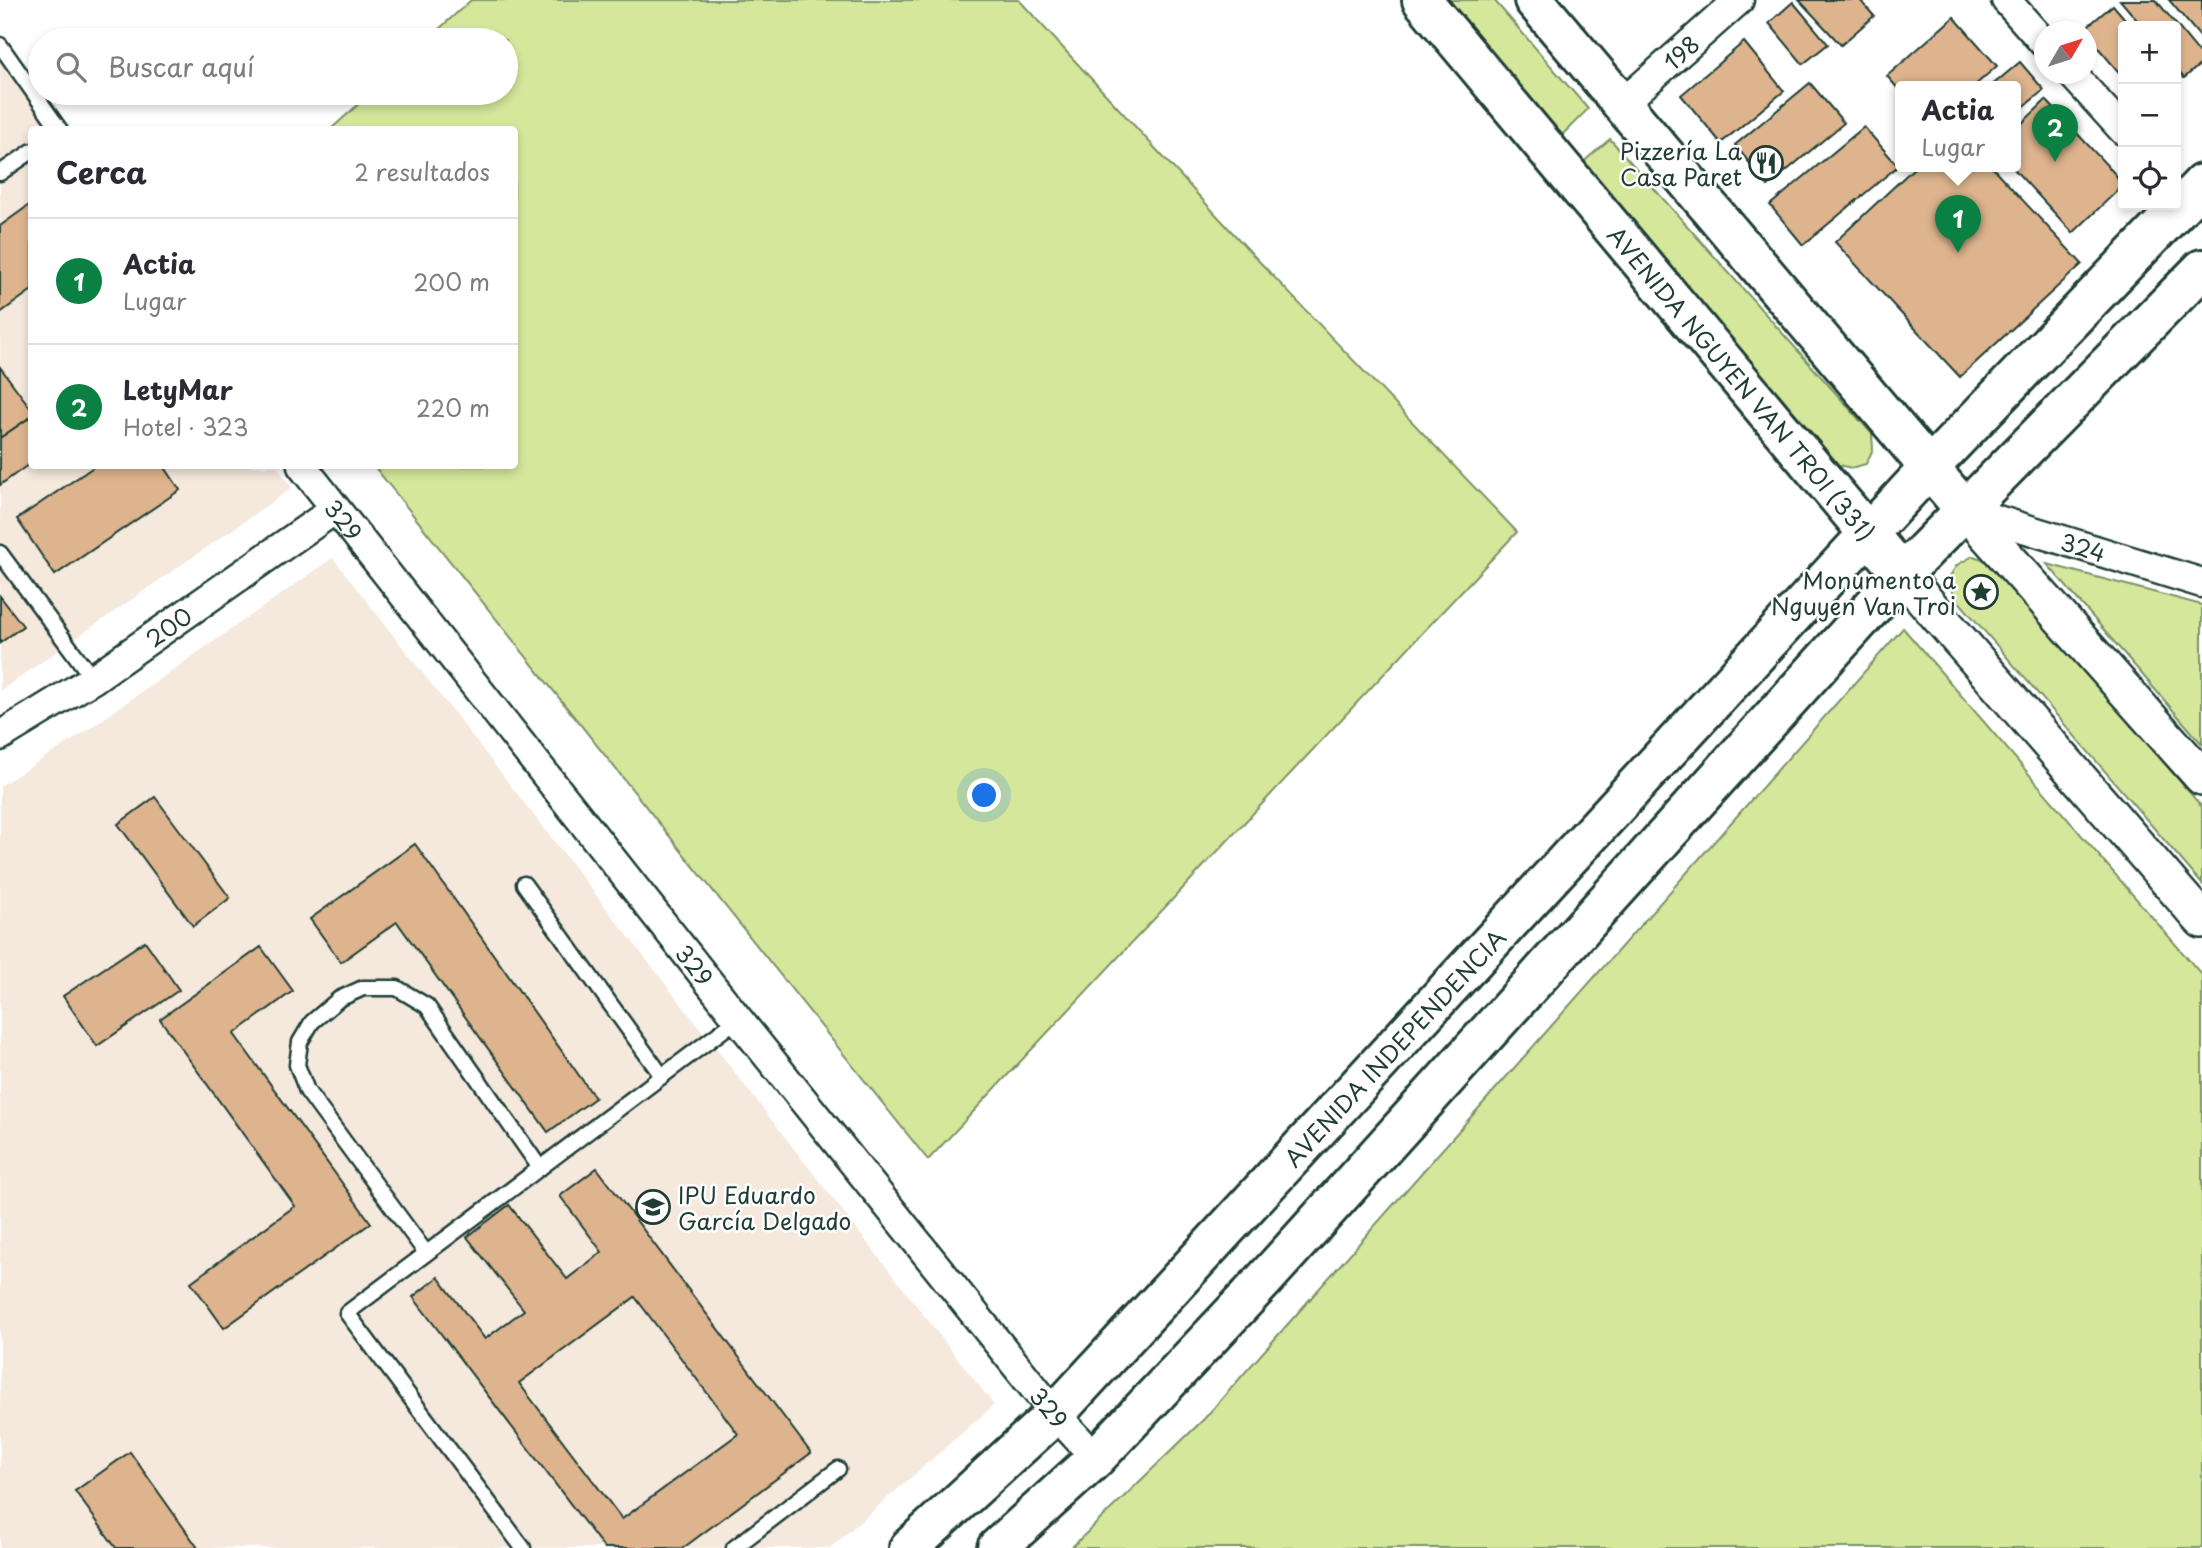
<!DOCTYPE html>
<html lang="es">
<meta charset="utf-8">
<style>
:root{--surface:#fff;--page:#f2f2f3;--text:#2b2b33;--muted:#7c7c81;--line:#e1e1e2;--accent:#0b8043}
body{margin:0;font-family:"Playpen Sans",sans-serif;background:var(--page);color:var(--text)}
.controls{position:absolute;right:21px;top:21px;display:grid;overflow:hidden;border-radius:7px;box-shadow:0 4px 10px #0003}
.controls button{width:63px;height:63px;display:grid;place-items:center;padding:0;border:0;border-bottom:2px solid var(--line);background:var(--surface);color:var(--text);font:35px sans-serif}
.compass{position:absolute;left:2034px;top:21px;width:63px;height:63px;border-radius:50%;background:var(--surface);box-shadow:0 4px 10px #0003;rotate:51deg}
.you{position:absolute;left:985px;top:796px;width:24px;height:24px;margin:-18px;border:5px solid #fff;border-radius:50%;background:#1a73e8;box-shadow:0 0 0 10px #1a73e833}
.badge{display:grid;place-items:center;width:46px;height:46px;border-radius:50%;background:var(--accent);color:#fff;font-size:23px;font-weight:700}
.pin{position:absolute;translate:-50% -58px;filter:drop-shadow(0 2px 4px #0008)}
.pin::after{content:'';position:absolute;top:37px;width:24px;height:21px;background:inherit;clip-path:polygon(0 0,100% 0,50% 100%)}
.popup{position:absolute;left:1895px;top:81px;width:126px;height:91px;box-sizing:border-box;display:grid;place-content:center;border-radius:7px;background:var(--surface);filter:drop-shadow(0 2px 5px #0005);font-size:23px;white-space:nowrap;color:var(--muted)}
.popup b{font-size:26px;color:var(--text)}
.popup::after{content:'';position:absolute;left:50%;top:100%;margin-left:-14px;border:14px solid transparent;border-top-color:var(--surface)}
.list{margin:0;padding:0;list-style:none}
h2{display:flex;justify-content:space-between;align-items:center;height:91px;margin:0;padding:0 28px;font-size:30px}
h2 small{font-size:23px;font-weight:400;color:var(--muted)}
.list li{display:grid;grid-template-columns:46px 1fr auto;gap:21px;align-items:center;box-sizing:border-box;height:126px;padding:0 28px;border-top:2px solid var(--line)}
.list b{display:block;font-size:26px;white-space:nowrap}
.list p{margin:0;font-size:23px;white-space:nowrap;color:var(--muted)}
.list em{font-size:23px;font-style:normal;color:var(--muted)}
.icon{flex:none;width:38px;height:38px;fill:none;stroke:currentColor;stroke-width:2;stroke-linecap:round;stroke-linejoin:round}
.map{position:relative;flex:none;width:2202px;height:1548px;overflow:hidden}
.search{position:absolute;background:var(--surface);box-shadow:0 4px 10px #0003;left:28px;top:28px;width:490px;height:77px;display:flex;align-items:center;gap:18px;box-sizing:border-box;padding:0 24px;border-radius:38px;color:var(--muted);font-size:26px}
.panel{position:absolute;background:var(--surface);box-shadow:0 4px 10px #0003;left:28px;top:126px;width:490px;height:343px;border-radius:7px}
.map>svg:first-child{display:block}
.built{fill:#f5e8dd}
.green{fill:#d5e79b;stroke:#7a9268;stroke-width:2}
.building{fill:#ddb48d;stroke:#1f3d34;stroke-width:2;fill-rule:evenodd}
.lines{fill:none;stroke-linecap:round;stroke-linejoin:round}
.service-casing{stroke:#1f3d34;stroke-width:19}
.minor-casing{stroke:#1f3d34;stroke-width:33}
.tertiary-casing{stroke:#1f3d34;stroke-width:40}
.secondary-casing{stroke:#1f3d34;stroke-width:44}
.primary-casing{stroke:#1f3d34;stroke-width:44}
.service{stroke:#fff;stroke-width:14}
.minor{stroke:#fff;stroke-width:28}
.tertiary{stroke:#fff;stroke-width:35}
.secondary{stroke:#fff;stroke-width:38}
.primary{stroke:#fff;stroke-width:38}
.labels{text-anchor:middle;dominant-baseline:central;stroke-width:5;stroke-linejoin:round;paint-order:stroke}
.street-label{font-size:23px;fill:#1f3d34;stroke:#fff}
.poi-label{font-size:23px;fill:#1f3d34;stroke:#fff;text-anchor:end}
</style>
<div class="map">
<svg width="2202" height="1548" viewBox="0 0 2202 1548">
<rect width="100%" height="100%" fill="#fff"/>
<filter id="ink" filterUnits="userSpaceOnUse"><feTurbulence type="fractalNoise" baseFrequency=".0143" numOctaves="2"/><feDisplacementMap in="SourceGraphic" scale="14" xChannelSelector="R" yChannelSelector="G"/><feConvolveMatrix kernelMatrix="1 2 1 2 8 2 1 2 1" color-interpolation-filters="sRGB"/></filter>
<g filter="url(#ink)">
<!-- built -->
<g class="built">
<path d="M0,60L48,129L32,130V466H277L292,488L0,691Z"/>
<path d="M333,558L994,1405L830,1548H0V786L76,738Z"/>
</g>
<!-- green -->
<g class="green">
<path d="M471,0H1019L1255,257L1517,532L928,1160L374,466H514V130L331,129L371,93H506V40H427Z"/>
<path d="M1444,0H1494L1588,109L1562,135Z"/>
<path d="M1610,139L1872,434L1873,449L1866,464L1851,468L1839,465L1582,163Z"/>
<path d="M1973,556L1992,562L2202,807V884L1955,597L1948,579L1957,565Z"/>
<path d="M2047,564L2202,605V744Z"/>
<path d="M1903,628L2202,975V1548H1071L1204,1419Z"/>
</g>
<!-- building -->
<g class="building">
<path d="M1799,0H1860L1874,16L1841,45Z"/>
<path d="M2120,0H2156L2202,56V63L2184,78L2176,68V26H2142Z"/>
<path d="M2169,0H2202V39Z"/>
<path d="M1793,2L1828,44L1803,64L1769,23Z"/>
<path d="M2113,5L2131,26H2123V77L2083,30Z"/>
<path d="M1954,17L1997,66L1973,87H1900V91L1887,76Z"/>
<path d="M1744,42L1784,91L1721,143L1681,95Z"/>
<path d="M2020,62L2044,90L2016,113V87H1990Z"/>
<path d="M1810,83L1844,123L1768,186L1735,145Z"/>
<path d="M2046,100L2116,175L2120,184L2116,192L2073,233L2012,167H2016V129Z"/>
<path d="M1864,127L1898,166L1803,245L1770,205Z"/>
<path d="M1915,167H1992L2082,264L1960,377L1835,242Z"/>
<path d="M32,203V290L0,313V226Z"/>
<path d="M0,367L32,410V416L0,438Z"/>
<path d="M32,416V462L0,485V438Z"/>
<path d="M95,466H164L180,490L55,575L17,519Z"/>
<path d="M0,596L23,626L0,643Z"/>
<path d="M155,797L230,898L193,926L118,824Z"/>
<path d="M415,844L595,1098L548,1132L397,922L341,962L310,919Z"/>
<path d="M145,941L179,990L97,1046L63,996Z"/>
<path d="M261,947L293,991L234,1034L371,1223L224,1328L191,1282L295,1206L160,1019Z"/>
<path d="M597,1168L811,1453L683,1548H604L413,1297L438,1277L485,1339L524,1310L467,1237L509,1205L567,1279L602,1252L560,1196ZM635,1297L738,1434L622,1519L519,1383Z"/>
<path d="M130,1452L198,1548H116L75,1491Z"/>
</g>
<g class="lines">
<!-- service casing -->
<g class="service-casing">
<g id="service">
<path d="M0,45L60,130"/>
<path d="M0,173L32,151"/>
<path d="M0,553L93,679"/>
<path d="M524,884L662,1076"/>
<path d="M426,1253L307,1091L297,1065L300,1042L312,1022L339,999L363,988H397L427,1006L540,1168"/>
<path d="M523,1548L347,1313L738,1019"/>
<path d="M734,1548L838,1469"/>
</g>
</g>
<!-- minor casing -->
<g class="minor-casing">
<g id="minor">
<path d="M2006,0L2044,43"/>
<path d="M2072,74L2123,130"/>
<path id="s1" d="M1623,103L1739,0"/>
<path id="s2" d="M302,466L738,1019L1055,1414L1096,1458"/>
<path id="s3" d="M1965,510L2202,583"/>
<path id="s4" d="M0,736L93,679L334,510"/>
</g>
</g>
<!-- tertiary casing -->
<g class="tertiary-casing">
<g id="tertiary">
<path d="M1965,510L2202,777"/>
<path d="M1902,574L2202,920"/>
</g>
</g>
<!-- secondary casing -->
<g class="secondary-casing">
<g id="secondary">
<path id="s5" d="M1422,0L1902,574"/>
<path d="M1534,0L1965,510"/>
</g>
</g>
<!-- primary casing -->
<g class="primary-casing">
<g id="primary">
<path id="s6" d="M909,1548L1055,1414L1929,468L2202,184"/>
<path d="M997,1548L1096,1458L1264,1280L1902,574L2202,269"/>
</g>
</g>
<!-- service -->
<use href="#service" class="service"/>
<!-- minor -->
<use href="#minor" class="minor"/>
<!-- tertiary -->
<use href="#tertiary" class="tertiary"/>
<!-- secondary -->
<use href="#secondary" class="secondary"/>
<!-- primary -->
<use href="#primary" class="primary"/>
</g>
</g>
<!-- icons -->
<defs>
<g id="restaurant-ring" transform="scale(1.75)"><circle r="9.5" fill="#fff" stroke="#1f3d34" stroke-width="1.5"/><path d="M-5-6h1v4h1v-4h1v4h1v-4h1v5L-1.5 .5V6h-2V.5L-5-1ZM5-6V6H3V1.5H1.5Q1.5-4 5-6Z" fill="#1f3d34"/></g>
<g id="sight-ring" transform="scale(1.75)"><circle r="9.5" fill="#fff" stroke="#1f3d34" stroke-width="1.5"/><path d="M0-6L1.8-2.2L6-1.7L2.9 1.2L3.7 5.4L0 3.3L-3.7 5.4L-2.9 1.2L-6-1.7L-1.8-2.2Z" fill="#1f3d34"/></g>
<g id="school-ring" transform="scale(1.75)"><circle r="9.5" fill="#fff" stroke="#1f3d34" stroke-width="1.5"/><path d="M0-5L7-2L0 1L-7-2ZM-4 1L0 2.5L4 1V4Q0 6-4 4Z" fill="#1f3d34"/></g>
</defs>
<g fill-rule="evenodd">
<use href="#restaurant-ring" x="1766" y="163"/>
<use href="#sight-ring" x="1981" y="592"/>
<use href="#school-ring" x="653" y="1207"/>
</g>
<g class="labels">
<!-- street labels -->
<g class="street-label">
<text stroke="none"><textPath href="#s1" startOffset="77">198</textPath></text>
<text stroke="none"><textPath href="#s5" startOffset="499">AVENIDA NGUYEN VAN TROI (331)</textPath></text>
<text stroke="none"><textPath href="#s2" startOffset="68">329</textPath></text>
<text stroke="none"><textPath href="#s3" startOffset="124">324</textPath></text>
<text stroke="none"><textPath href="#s4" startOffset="201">200</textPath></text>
<text stroke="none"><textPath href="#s2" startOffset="635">329</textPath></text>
<text stroke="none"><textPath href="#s6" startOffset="698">AVENIDA INDEPENDENCIA</textPath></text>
<text stroke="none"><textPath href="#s2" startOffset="1202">329</textPath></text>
</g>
<!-- poi labels -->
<g class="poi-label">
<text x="1742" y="150">Pizzería La<tspan x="1742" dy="26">Casa Paret</tspan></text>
<text x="1956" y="579">Monumento a<tspan x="1956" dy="26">Nguyen Van Troi</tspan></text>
<text x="678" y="1194" text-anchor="start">IPU Eduardo<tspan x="678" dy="26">García Delgado</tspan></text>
</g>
</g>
</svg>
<div class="controls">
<button>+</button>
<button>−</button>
<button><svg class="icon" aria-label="locate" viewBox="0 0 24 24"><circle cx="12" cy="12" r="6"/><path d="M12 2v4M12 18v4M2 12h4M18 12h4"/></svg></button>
</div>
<svg class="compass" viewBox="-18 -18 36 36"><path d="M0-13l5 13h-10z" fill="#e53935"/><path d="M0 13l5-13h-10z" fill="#7c7c81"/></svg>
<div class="you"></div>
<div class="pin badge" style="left:1958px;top:253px">1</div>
<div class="popup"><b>Actia</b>Lugar</div>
<div class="pin badge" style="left:2055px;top:162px">2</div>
<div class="search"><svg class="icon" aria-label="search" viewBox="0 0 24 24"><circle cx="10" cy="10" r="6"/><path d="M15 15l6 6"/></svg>Buscar aquí</div>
<section class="panel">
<h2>Cerca<small>2 resultados</small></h2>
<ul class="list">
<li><span class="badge">1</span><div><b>Actia</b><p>Lugar</p></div><em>200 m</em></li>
<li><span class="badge">2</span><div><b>LetyMar</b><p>Hotel · 323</p></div><em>220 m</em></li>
</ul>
</section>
</div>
